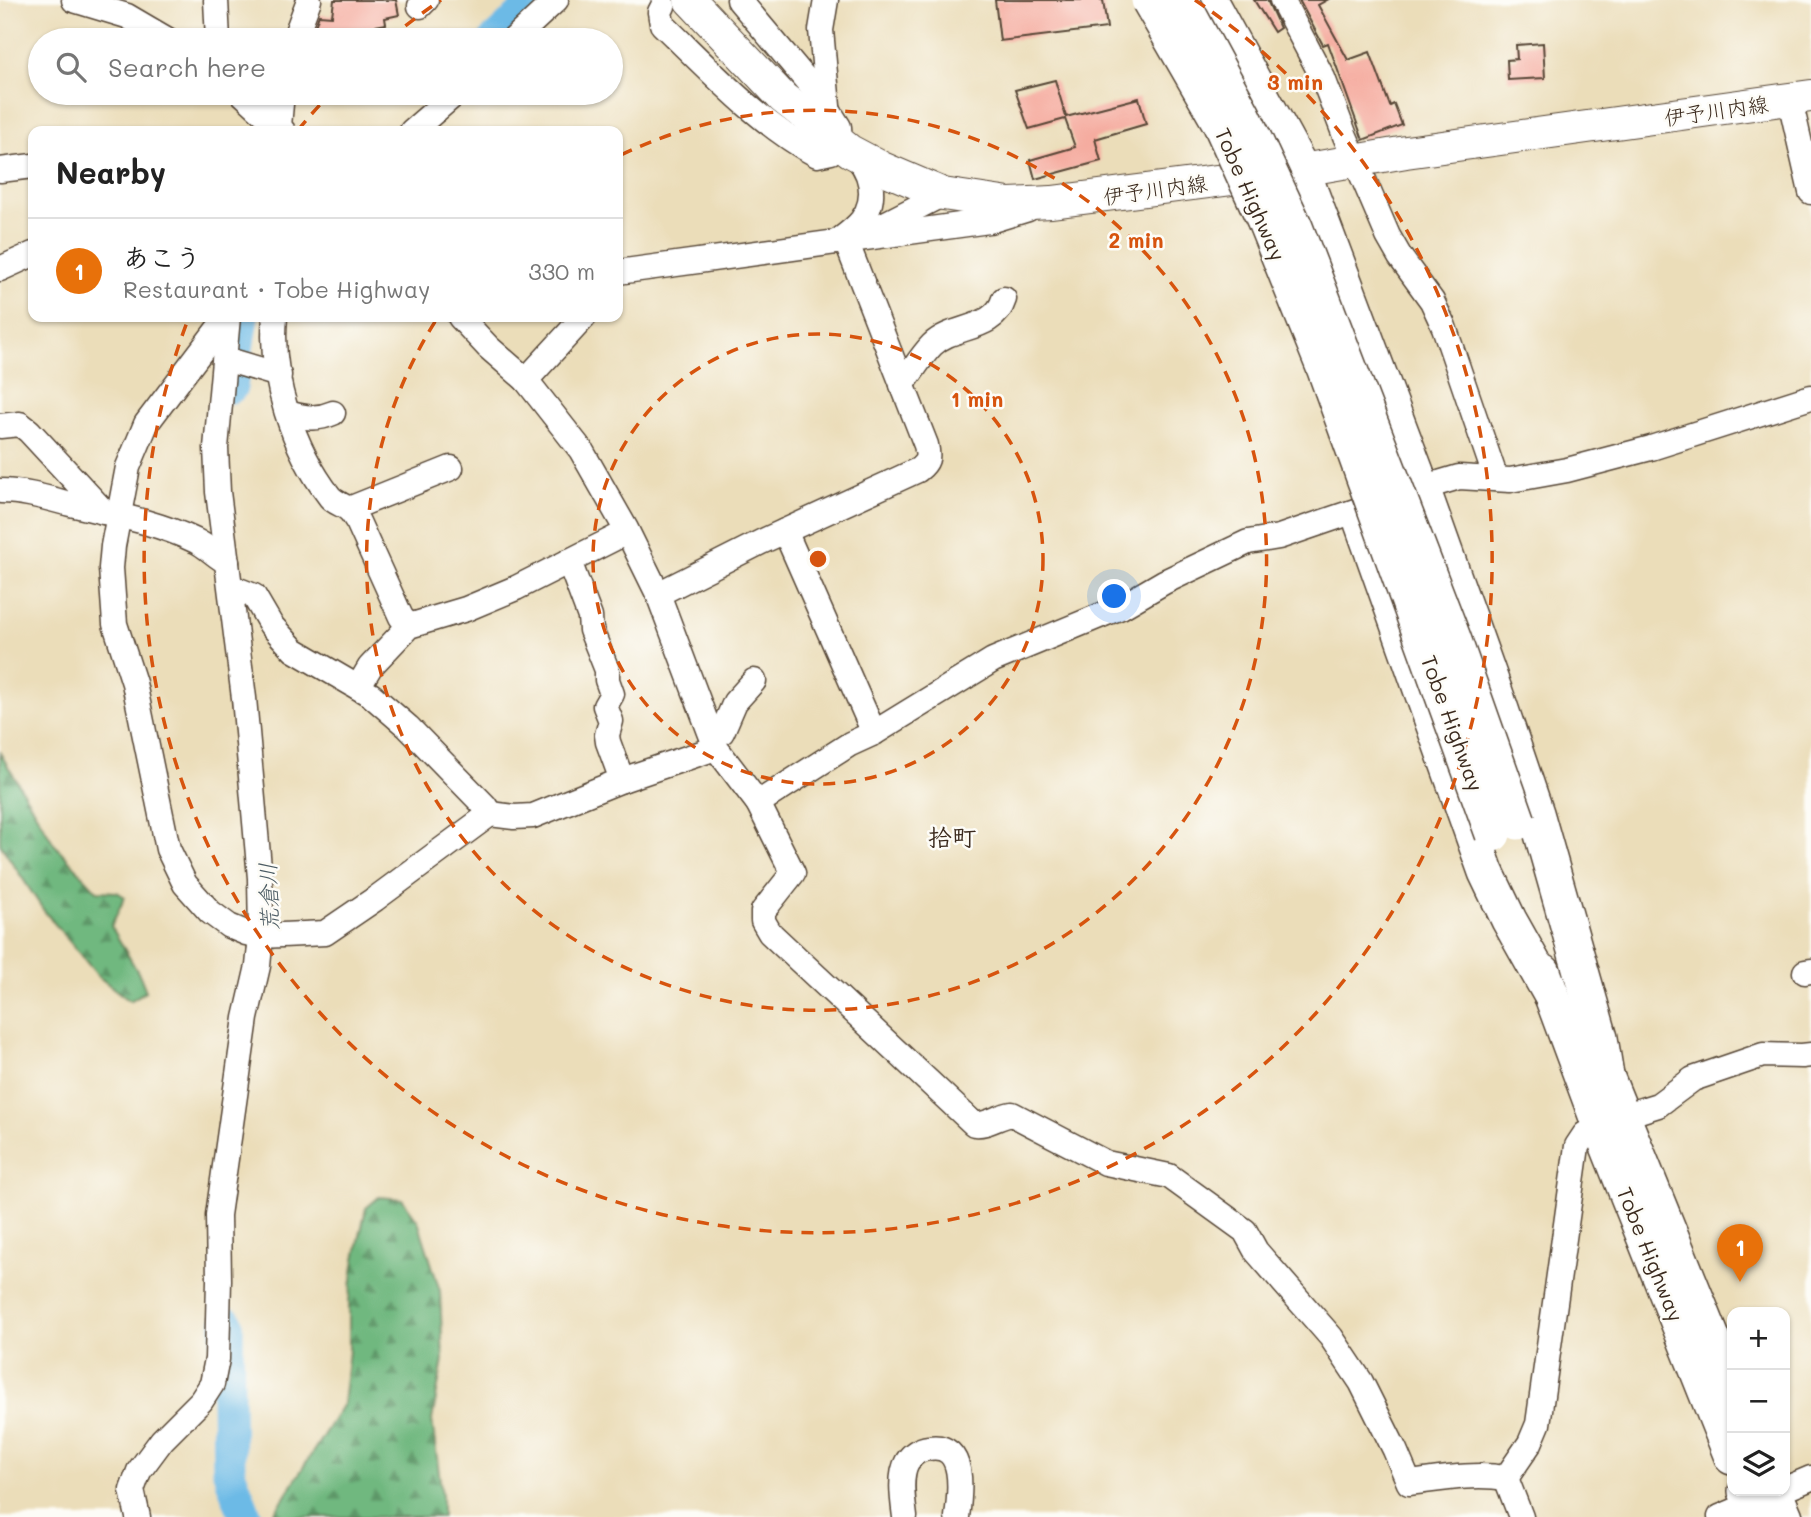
<!DOCTYPE html>
<meta charset="utf-8">
<style>
:root{--surface:#fff;--page:#f2f2f2;--text:#222;--muted:#767676;--line:#e0e0e0;--accent:#c8321e}
body{margin:0;font-family:Mali,"Klee One",sans-serif;background:var(--page);color:var(--text)}
.controls{position:absolute;right:21px;bottom:21px;display:grid;overflow:hidden;border-radius:14px;box-shadow:0 2px 5px #0004}
.controls button{width:63px;height:63px;display:grid;place-items:center;padding:0;border:0;border-bottom:2px solid var(--line);background:var(--surface);color:var(--text);font:35px sans-serif}
.you{position:absolute;left:1115px;top:597px;width:24px;height:24px;margin:-18px;border:5px solid #fff;border-radius:50%;background:#1a73e8;box-shadow:0 0 0 10px #1a73e833}
.badge{display:grid;place-items:center;width:46px;height:46px;border-radius:50%;background:var(--accent);color:#fff;font-size:23px;font-weight:700}
.pin{position:absolute;translate:-50% -58px;filter:drop-shadow(0 2px 4px #0008)}
.pin::after{content:'';position:absolute;top:37px;width:24px;height:21px;background:inherit;clip-path:polygon(0 0,100% 0,50% 100%)}
.list{margin:0;padding:0;list-style:none}
h2{display:flex;justify-content:space-between;align-items:center;height:91px;margin:0;padding:0 28px;font-size:30px}
h2 small{font-size:23px;font-weight:400;color:var(--muted)}
.list li{display:grid;grid-template-columns:46px 1fr auto;gap:21px;align-items:center;box-sizing:border-box;height:105px;padding:0 28px;border-top:2px solid var(--line)}
.list b{display:block;font-size:26px;white-space:nowrap}
.list p{margin:0;font-size:23px;white-space:nowrap;color:var(--muted)}
.list em{font-size:23px;font-style:normal;color:var(--muted)}
.icon{flex:none;width:38px;height:38px;fill:none;stroke:currentColor;stroke-width:2;stroke-linecap:round;stroke-linejoin:round}
.map{position:relative;flex:none;width:1811px;height:1517px;overflow:hidden}
.search{position:absolute;background:var(--surface);box-shadow:0 2px 5px #0004;left:28px;top:28px;width:595px;height:77px;display:flex;align-items:center;gap:18px;box-sizing:border-box;padding:0 24px;border-radius:38px;color:var(--muted);font-size:26px}
.panel{position:absolute;background:var(--surface);box-shadow:0 2px 5px #0004;left:28px;top:126px;width:595px;height:196px;border-radius:14px}
.map>svg:first-child{display:block}
.forest{fill:url(#forest-firs);stroke:#56714e;stroke-width:2}
.lines{fill:none;stroke-linecap:round;stroke-linejoin:round}
.river{stroke:#6cbae6;stroke-width:33}
.building{fill:#f5ab9f}
.minor-casing{stroke:#554535;stroke-width:27}
.major-casing{stroke:#554535;stroke-width:34}
.highway-casing{stroke:#554535;stroke-width:38}
.minor{stroke:#fff;stroke-width:24}
.major{stroke:#fff;stroke-width:32}
.highway{stroke:#fff;stroke-width:35}
.highway-bridge-casing{stroke:#554535;stroke-width:38;stroke-linecap:butt}
.highway-bridge{stroke:#fff;stroke-width:35}
.ring{fill:none;stroke:#d7540e;stroke-width:3.5;stroke-dasharray:12 9}
.labels{text-anchor:middle;dominant-baseline:central;stroke-width:5;stroke-linejoin:round;paint-order:stroke}
.street-label{font-size:21px;fill:#3b2a1e;stroke:#fdfcf7}
.water-label{font-size:23px;font-style:italic;fill:#4c5c64;stroke:#fdfcf7}
.quarter-label{font-size:24px;font-weight:bold;fill:#3b2a1e;stroke:#fdfcf7}
.centre{fill:#d7540e;stroke:#fdfcf7;stroke-width:3.5}
.ring-label{font-size:21px;text-anchor:middle;font-weight:bold;fill:#d7540e;stroke:#fdfcf7;stroke-width:5;stroke-linejoin:round;paint-order:stroke}
</style>
<div class="map">
<svg width="1811" height="1517" viewBox="0 0 1811 1517">
<defs>
<pattern id="forest-firs" width="22" height="20" patternUnits="userSpaceOnUse" patternTransform="scale(1.75)"><rect width="22" height="20" fill="#70b87f"/><path d="M5 1l3.5 6h-7zM16 11l3.5 6h-7z" fill="#5d9667"/></pattern>
</defs>
<rect width="100%" height="100%" fill="#fdfcf7"/>
<filter id="ink" filterUnits="userSpaceOnUse"><feTurbulence type="fractalNoise" baseFrequency=".0143" numOctaves="2"/><feDisplacementMap in="SourceGraphic" scale="14" xChannelSelector="R" yChannelSelector="G"/><feConvolveMatrix kernelMatrix="1 2 1 2 8 2 1 2 1" color-interpolation-filters="sRGB"/></filter>
<filter id="wash" filterUnits="userSpaceOnUse"><feTurbulence type="fractalNoise" baseFrequency=".00686" numOctaves="4" result="noise"/><feDisplacementMap in="SourceGraphic" scale="28" xChannelSelector="R" yChannelSelector="G"/><feGaussianBlur stdDeviation="1.57" result="paint"/><feColorMatrix in="noise" values="0 0 0 0 0 0 0 0 0 0 0 0 0 0 0 0 0 1.4 0 .05"/><feComposite in="paint" operator="in"/></filter>
<g filter="url(#wash)">
<rect width="100%" height="100%" fill="#ebddb9"/>
<!-- forest -->
<g class="forest">
<path d="M0,753L54,844L97,891L117,892L125,897L111,926L140,976L146,991L130,1001L99,977L44,911L0,844Z"/>
<path d="M379,1197L402,1199L418,1221L440,1291L443,1360L432,1420L442,1496V1517H272L343,1404L349,1350V1301L355,1259L366,1208Z"/>
</g>
<g class="lines">
<!-- river -->
<g class="river">
<path d="M495,40L538,0"/>
<path d="M231,387L242,317"/>
<path d="M227,1323L229,1472L246,1517"/>
</g>
</g>
<g id="blocks">
<!-- building -->
<g class="building">
<path d="M334,0H396L399,15L385,18L386,24L376,26L368,34L340,40L311,38L319,15L332,16Z"/>
<path d="M995,0H1103L1107,28L1000,41Z"/>
<path d="M1254,0H1267L1280,28L1274,32Z"/>
<path d="M1299,0H1327L1318,5L1348,60L1370,52L1390,106L1394,104L1402,125L1363,140L1328,43L1323,45Z"/>
<path d="M1543,43L1545,78L1508,80L1507,60L1517,59L1516,45Z"/>
<path d="M1055,80L1066,117L1139,98L1146,124L1095,139L1101,161L1035,179L1030,160L1075,147L1065,119L1029,129L1015,90Z"/>
</g>
</g>
</g>
<g filter="url(#ink)">
<use href="#blocks" fill-opacity="0" stroke="#554535" stroke-width="2"/>
<g class="lines">
<!-- minor casing -->
<g class="minor-casing">
<g id="minor">
<path d="M74,0L127,16L168,40"/>
<path d="M216,0L218,40"/>
<path d="M826,0L821,30L828,106"/>
<path d="M1282,0L1323,78L1345,136L1388,236L1400,257L1432,301L1444,327L1496,479"/>
<path d="M420,6L426,0"/>
<path d="M663,6L660,12L662,24C711,71 758,123 817,155L831,152L840,143L839,127L818,94L739,0"/>
<path d="M294,40L309,0"/>
<path d="M381,40L384,39"/>
<path d="M513,40L556,0"/>
<path d="M242,93L283,131"/>
<path d="M1790,100L1811,192"/>
<path d="M279,126L282,93"/>
<path d="M412,131L456,93"/>
<path d="M0,170L33,166"/>
<path d="M875,229L943,194"/>
<path d="M837,242C846,235 855,229 862,220C878,198 872,169 851,152"/>
<path d="M0,269L33,254"/>
<path d="M618,272L989,221L1028,209"/>
<path d="M227,317L146,424L128,467L113,546L111,568L115,624L134,683L168,849L185,884L210,912L229,926L246,933L261,936L325,933L375,899L490,814L514,817L533,816L622,780L716,748"/>
<path d="M275,317C269,377 293,449 330,497C335,503 342,504 348,509C352,512 355,518 358,522L401,617L409,626"/>
<path d="M460,317L488,347L526,380L581,450L626,529L658,594L716,748L758,803L793,873L763,911V921L770,933L974,1124C987,1126 998,1116 1012,1114L1106,1163L1169,1176L1245,1231L1256,1251L1331,1337L1361,1382L1395,1450L1409,1483C1442,1479 1473,1473 1506,1478"/>
<path d="M225,359L279,375"/>
<path d="M526,380L584,317"/>
<path d="M902,385C912,372 921,356 932,345C953,324 994,332 1004,299"/>
<path d="M288,413C305,418 317,420 333,413"/>
<path d="M0,426L20,424L29,431L104,512"/>
<path d="M1422,488L1459,477L1510,480L1567,470L1651,448L1811,397"/>
<path d="M0,491C24,491 47,498 70,504C112,514 157,522 196,541C207,546 215,556 227,562"/>
<path d="M349,509L451,468"/>
<path d="M785,531L874,733"/>
<path d="M569,561L590,617L591,630L607,670V680L612,694L605,706L611,721L607,735L608,742L622,780"/>
<path d="M231,587L254,596L271,625L294,650L371,695L408,727L485,806L490,814"/>
<path d="M658,594L761,542L918,470C928,462 929,458 926,445L846,241"/>
<path d="M358,687L370,667L409,626L466,609L516,588L627,532"/>
<path d="M713,738L722,732L735,702L754,681"/>
<path d="M758,803L850,744L874,733L993,660L1121,607L1164,582L1248,542L1279,537L1358,510"/>
<path d="M1805,972L1811,971"/>
<path d="M1506,1478L1530,1443L1538,1424L1577,1146L1585,1134L1623,1116L1658,1105L1693,1079L1763,1055L1802,1056L1811,1055"/>
<path d="M1506,1478L1521,1517"/>
<path d="M1785,1489L1811,1478"/>
<path d="M138,1517L132,1490L139,1471L162,1440L201,1401L212,1384L217,1359L219,1280L218,1215L246,1018L258,966L261,936L260,878L244,698L218,492L216,448L228,317"/>
<path d="M905,1517C903,1501 899,1476 907,1462C912,1454 920,1449 929,1448C967,1442 960,1494 957,1517"/>
<path d="M1720,1517L1765,1498"/>
</g>
</g>
<!-- major casing -->
<g class="major-casing">
<path id="major" d="M690,0L783,98L850,151L882,168L943,194L1009,204L1052,202L1302,170L1406,152L1811,96"/>
</g>
<!-- highway casing -->
<g class="highway-casing">
<g id="highway">
<path d="M1209,0L1302,170L1422,488L1497,698L1536,813L1600,1038L1606,1075"/>
<path d="M1362,523L1486,872L1509,920L1550,993"/>
<path d="M1543,972L1600,1126L1732,1457"/>
<path d="M1600,1061L1732,1387"/>
<path d="M1746,1491L1757,1517"/>
<path d="M1774,1491L1785,1517"/>
</g>
</g>
<!-- minor -->
<use href="#minor" class="minor"/>
<!-- major -->
<use href="#major" class="major"/>
<!-- highway -->
<use href="#highway" class="highway"/>
<!-- highway-bridge casing -->
<g class="highway-bridge-casing">
<g id="highway-bridge">
<path d="M1149,0L1220,123L1264,219L1325,370L1493,834"/>
<path d="M1181,0L1243,115L1295,227L1453,638L1518,822"/>
</g>
</g>
<!-- highway-bridge -->
<use href="#highway-bridge" class="highway-bridge"/>
</g>
</g>
<!-- distance rings -->
<g class="ring">
<circle cx="818" cy="559" r="225"/>
<path d="M621 155A450 450 0 1 1 438 317"/>
<path d="M298 130A674 674 0 0 1 329 95M389 39A674 674 0 0 1 441 0M1195 0A674 674 0 1 1 189 317"/>
</g>
<g class="labels">
<!-- street labels -->
<g class="street-label">
<text transform="translate(1716 110) rotate(-8)">伊予川内線</text>
<text transform="translate(1155 189) rotate(-8)">伊予川内線</text>
<text transform="translate(1251 194) rotate(66)">Tobe Highway</text>
<text transform="translate(1453 723) rotate(70)">Tobe Highway</text>
<text transform="translate(1651 1254) rotate(68)">Tobe Highway</text>
</g>
<!-- water labels -->
<g class="water-label">
<text transform="translate(268 897) rotate(-92)">荒倉川</text>
</g>
<!-- quarter labels -->
<g class="quarter-label">
<text x="952" y="836">拾町</text>
</g>
</g>
<circle cx="818" cy="559" r="10" class="centre"/>
<g class="ring-label">
<text x="1295" y="90">3 min</text>
<text x="1136" y="248">2 min</text>
<text x="977" y="407">1 min</text>
</g>
</svg>
<div class="controls">
<button>+</button>
<button>−</button>
<button><svg class="icon" aria-label="layers" viewBox="0 0 24 24"><path d="M12 4l9 5-9 5-9-5zM3 14l9 5 9-5"/></svg></button>
</div>
<div class="you"></div>
<div class="pin badge" style="left:1740px;top:1282px;background:#e8710a">1</div>
<div class="search"><svg class="icon" aria-label="search" viewBox="0 0 24 24"><circle cx="10" cy="10" r="6"/><path d="M15 15l6 6"/></svg>Search here</div>
<section class="panel">
<h2>Nearby<small></small></h2>
<ul class="list">
<li><span class="badge" style="background:#e8710a">1</span><div><b>あこう</b><p>Restaurant · Tobe Highway</p></div><em>330 m</em></li>
</ul>
</section>
</div>
